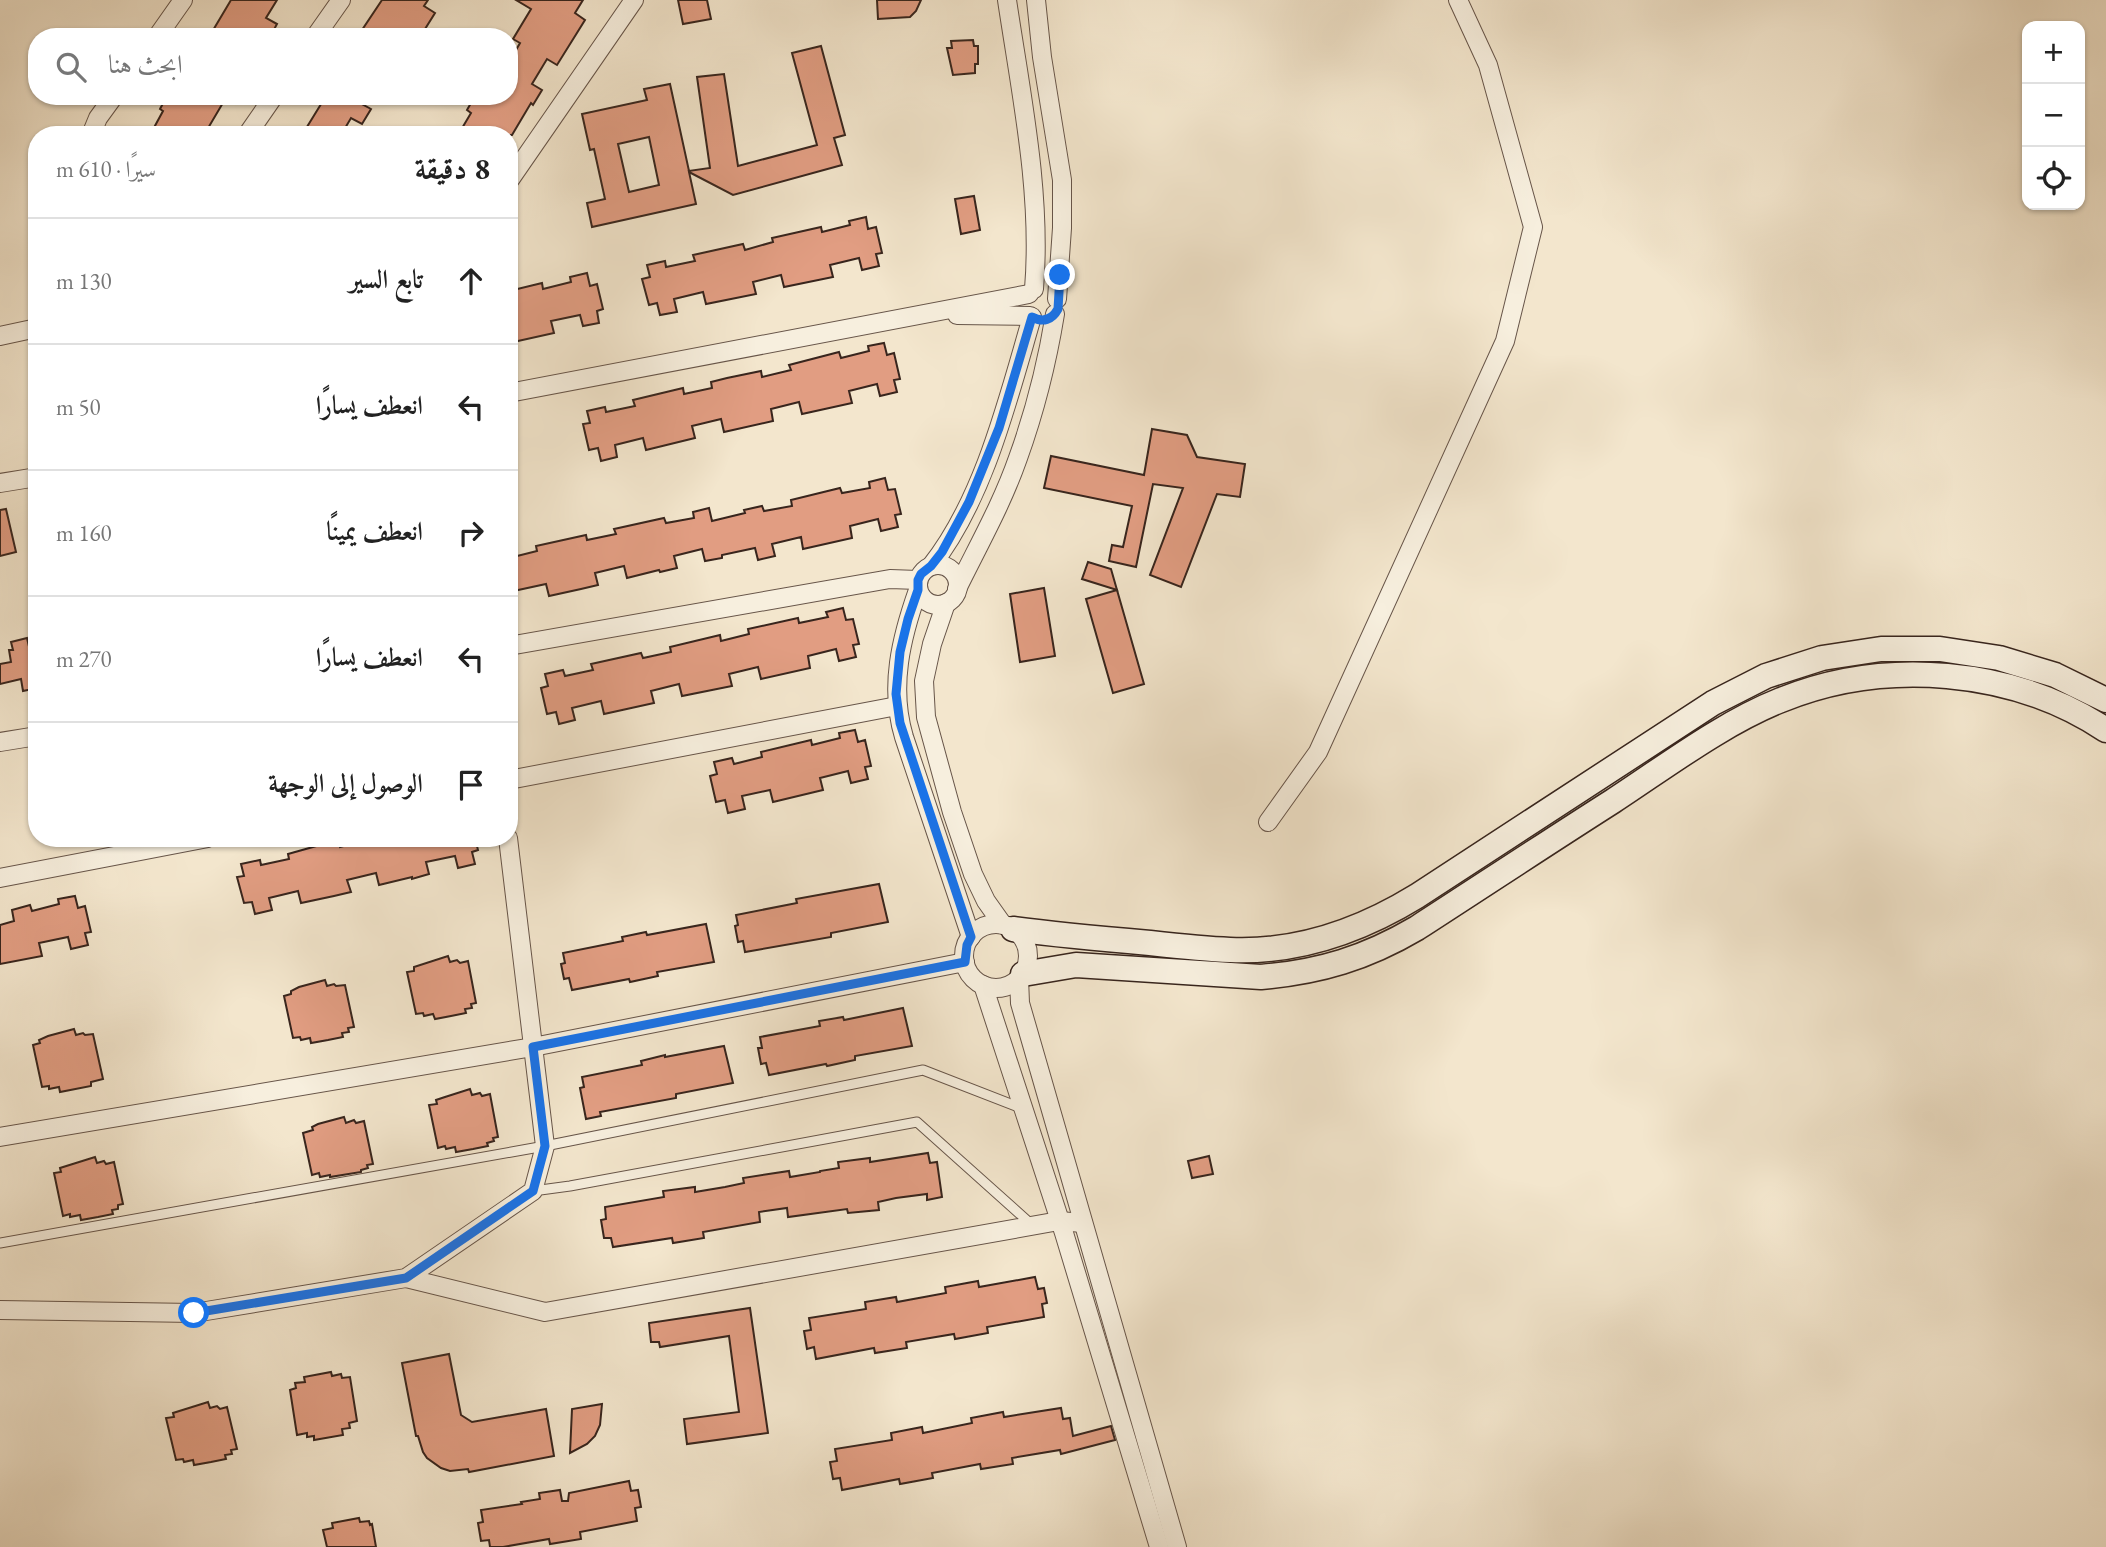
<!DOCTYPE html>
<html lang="ar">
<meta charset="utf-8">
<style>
:root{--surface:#fff;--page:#f6f6f6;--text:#222;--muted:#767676;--line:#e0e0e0}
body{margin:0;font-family:"EB Garamond",Amiri,serif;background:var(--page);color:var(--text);direction:rtl}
.controls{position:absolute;right:21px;top:21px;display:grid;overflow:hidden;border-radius:14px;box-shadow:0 2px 5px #0004}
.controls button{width:63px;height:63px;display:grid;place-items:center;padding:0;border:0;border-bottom:2px solid var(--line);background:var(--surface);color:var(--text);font:35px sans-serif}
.stop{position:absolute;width:21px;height:21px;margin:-16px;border:5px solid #1a73e8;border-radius:50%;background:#fff}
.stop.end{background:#1a73e8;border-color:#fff;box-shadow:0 2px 7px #0008}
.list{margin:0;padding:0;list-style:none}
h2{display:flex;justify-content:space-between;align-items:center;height:91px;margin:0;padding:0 28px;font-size:30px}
h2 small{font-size:23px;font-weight:400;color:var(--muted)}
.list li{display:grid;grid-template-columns:46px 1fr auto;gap:21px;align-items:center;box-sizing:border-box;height:126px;padding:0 28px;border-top:2px solid var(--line)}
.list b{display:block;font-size:26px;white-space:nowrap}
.list em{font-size:23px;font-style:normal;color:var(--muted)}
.icon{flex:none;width:38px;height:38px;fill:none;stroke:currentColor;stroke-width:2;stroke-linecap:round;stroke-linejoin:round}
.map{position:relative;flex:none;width:2106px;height:1547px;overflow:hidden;direction:ltr}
.search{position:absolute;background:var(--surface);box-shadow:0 2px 5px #0004;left:28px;top:28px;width:490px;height:77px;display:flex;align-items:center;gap:18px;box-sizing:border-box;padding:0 24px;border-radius:28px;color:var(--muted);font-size:26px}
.panel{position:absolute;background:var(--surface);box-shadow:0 2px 5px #0004;left:28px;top:126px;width:490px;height:721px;border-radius:28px;direction:rtl}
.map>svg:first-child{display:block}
.building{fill:#e19d82;stroke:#38251d;stroke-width:2;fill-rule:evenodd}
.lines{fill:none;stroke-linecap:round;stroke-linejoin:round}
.service-casing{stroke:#675549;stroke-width:11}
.minor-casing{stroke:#675549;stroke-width:20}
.secondary-casing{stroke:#38251d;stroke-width:27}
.service{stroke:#f7efde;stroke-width:9}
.minor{stroke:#f7efde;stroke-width:18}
.secondary{stroke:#f7efde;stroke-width:24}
.route{stroke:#1a73e8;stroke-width:9}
</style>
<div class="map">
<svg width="2106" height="1547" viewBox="0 0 2106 1547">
<rect width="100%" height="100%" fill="#f3e6cd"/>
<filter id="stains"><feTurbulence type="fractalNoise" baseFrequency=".00286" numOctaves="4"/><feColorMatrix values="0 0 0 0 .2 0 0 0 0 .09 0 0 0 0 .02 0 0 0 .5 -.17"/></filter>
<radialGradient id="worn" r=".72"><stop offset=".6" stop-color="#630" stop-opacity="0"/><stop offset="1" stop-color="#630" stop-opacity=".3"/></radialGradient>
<!-- building -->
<g class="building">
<path d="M231,0H277L266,18L277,24L270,37H209Z"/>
<path d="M382,0H428L424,6L435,13L420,37H374L362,30Z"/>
<path d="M516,0H583L575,13L585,20L557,65L547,59L532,84L542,90L533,105L531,103L512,135H458L471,113L467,110L475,96H509V62L520,43L513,39L531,9Z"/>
<path d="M678,0H707L711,19L683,24Z"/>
<path d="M877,0H921L916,11L910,17L878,19Z"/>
<path d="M973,40L974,46H978V64H975V73L953,75L947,48H952L951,41Z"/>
<path d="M821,46L845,135L834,138L842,165L733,195L689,172L696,204L592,227L587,203L605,199L594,149L590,150L582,114L647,100L644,89L670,84L689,171L710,168L697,77L724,74L738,166L817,145L792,53ZM649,137L659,185L629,192L618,144Z"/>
<path d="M167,96H227L204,135L193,129L189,135H150L163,111L160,109Z"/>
<path d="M326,96H366L362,104L371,109L362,124L351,118L341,135H302Z"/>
<path d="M974,196L980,230L961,234L955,199Z"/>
<path d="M866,217L868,229L876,227L882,253L876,254L879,266L862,270L859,258L830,265L833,277L784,287L781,275L753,282L756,294L706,304L703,292L674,299L677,312L660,315L657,303L649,305L642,279L650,277L647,265L665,261L666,267L695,261L693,255L743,244L745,250L773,242L772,238L821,227L822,232L850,225L849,221Z"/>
<path d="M587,273L590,286L597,284L603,309L597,311L599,323L583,326L580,315L551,321L554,333L509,343V291L542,283L543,289L571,282L570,277Z"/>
<path d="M884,343L887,355L894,353L900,379L894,380L897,392L880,396L877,384L849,391L852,403L802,414L799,402L771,409L773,421L724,432L721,419L692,426L695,438L646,450L643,438L615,445L617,457L601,461L598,448L589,450L583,424L590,423L587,411L605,407L606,412L635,406L633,400L683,388L684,394L712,388L711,382L727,378L761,371L762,377L791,370L789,365L839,352L841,358L869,351L868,346Z"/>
<path d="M1152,429L1187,435L1197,457L1245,464L1240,497L1217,494L1181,587L1150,575L1183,488L1153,484L1136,567L1109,561L1112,545L1123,547L1132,506L1044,488L1051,456L1144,475Z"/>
<path d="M885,478L888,490L895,489L901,514L895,515L898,527L881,531L878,519L850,526L852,538L803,549L801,537L772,544L775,556L758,560L755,548L722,555V558L705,561L702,549L674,556L677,568L660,572L659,570L627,578L624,566L595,573L598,585L581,589L549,596L546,584L509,592V558L537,551L536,546L586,535L587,540L616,534L614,529L664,518L666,523L694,518L693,512L709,508L712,521L745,513L744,510L762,506L764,511L792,506L791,500L840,488L842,493L870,488L869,482Z"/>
<path d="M6,509L16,552L0,556V510Z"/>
<path d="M1088,562L1111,569L1117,590L1082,579Z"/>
<path d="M1044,588L1055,656L1020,662L1010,594Z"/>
<path d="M1117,590L1144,684L1113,693L1086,599Z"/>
<path d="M843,608L846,620L853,619L859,644L853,645L856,657L839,661L836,649L808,656L810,668L761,679L758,667L729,674L732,686L682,696L679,684L651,691L654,703L604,714L601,701L572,708L575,720L559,724L556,712L547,714L541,688L548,686L545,674L563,670L565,676L593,670L591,664L641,653L643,658L671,652L670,647L720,635L721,641L749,634L748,629L798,618L799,623L828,617L826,612Z"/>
<path d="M27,638L30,651L37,649V688L23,691L21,679L0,684V664L11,662L9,650H13L11,642Z"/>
<path d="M855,730L858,742L865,740L871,766L865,767L868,779L851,783L848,771L820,778L823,790L773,802L770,790L742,796L745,809L728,813L725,800L716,802L710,776L717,774L714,762L732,758L734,764L762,757L761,752L811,740L812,745L840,738L839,733Z"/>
<path d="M373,838H475L478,850L472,852L475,864L458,868L455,856L426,862L429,874L412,879V877L379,885L376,873L347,880L351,892L334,896L301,903L298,891L269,898L272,910L255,914L252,902L244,903L237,877L244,876L241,864L260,860L261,865L289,859L288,854L320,845L338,841L340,847Z"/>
<path d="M879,884L888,922L831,933V937L745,952L743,941L738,942L735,926L738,925L736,915L797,903L796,899Z"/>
<path d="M75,896L78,908L85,906L91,932L85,933L88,945L71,949L68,937L39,943L42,956L0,964V925L14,921L12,910L30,905L32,911L59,904L58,899Z"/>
<path d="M706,924L714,962L657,972L658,976L630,982L629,979L572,990L569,978L564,979L561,964L565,963L563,953L623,941L622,937L646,932L647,935Z"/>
<path d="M448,956L450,962L457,960L460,963L468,961L476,1003L471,1004L472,1008L465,1009L466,1013L451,1016L435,1019L433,1014L424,1016L423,1013L416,1014L407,972L414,971V967Z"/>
<path d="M325,980L327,986L334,984L336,986L345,985L354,1027L348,1028L349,1032L342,1033L343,1037L328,1040L311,1043L310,1038L301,1040L300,1037L293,1038L284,996L291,994V991L299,987Z"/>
<path d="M903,1008L912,1046L855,1056V1060L827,1066L826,1064L769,1075L766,1063L761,1064L758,1048H762L760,1037L820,1026L819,1021L843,1017L844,1020Z"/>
<path d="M74,1029L76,1035L83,1033L85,1035L93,1034L103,1079L91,1082V1086L60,1092L59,1087L49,1089V1086L42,1087L33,1045L40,1043L39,1040L48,1036Z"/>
<path d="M724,1046L733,1083L676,1094V1098L600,1112L601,1116L586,1119L580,1088L584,1087L582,1077L642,1065L641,1061L665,1055V1057Z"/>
<path d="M470,1089L472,1095L480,1093L482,1096L490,1094L498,1137L493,1138L494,1141L487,1143L488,1146L473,1149L456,1152L455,1147L446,1149L445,1146L438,1148L429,1105L437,1104L436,1100L445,1097Z"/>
<path d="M344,1117L346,1123L354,1120L356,1123L364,1121L373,1164L367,1165L368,1168L361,1170V1172L330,1177V1175L320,1177L319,1173L312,1175L303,1133L313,1130L312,1127L318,1124Z"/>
<path d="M928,1153L930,1163L937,1162L942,1197L927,1200V1194L896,1198L878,1202L879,1210L848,1213L847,1209L788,1217L787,1208L759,1212L760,1222L703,1232L704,1238L673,1243L672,1238L613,1247L611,1238H604L601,1220L606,1219L605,1207L664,1197L663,1191L695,1187V1192L725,1187L744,1183L743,1178L789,1171L790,1177L820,1172V1171L839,1168L838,1162L870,1158V1162Z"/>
<path d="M1209,1156L1213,1174L1192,1178L1188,1161Z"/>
<path d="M95,1157L97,1163L104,1161L106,1164L114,1162L123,1204L118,1205V1209L112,1210L113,1214L98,1217L81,1220L80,1215L70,1217V1214L63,1216L54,1173L61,1172L60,1168Z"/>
<path d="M1035,1277L1038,1289L1044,1288L1047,1303L1042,1304L1044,1317L987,1327L988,1333L955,1339L954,1334L906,1342L907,1348L875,1353L874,1348L816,1359L814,1347L807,1349L804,1331L811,1330L809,1318L866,1309L865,1302L896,1297L897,1302L946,1293L945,1287L978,1281L979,1287Z"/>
<path d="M750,1308L768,1433L687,1444L684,1419L739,1412L729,1336L660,1347L659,1342H651L649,1323Z"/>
<path d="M449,1354L461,1415L472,1422L546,1409L554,1456L469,1472L468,1469L450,1471L441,1468L427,1458L423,1452L418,1436H416L402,1363Z"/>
<path d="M331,1372L332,1376L341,1374L342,1378L350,1377L357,1421L349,1423L350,1428L342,1429L343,1435L314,1440V1436L307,1437V1433L297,1435L290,1390L296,1388L295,1383L305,1382L304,1377Z"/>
<path d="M208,1402L210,1408L217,1406L220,1409L227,1407L237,1449L231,1450L232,1454L225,1455L226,1459L211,1462L194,1465L193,1460L184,1462L183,1459L176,1460L166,1418L174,1417L173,1413Z"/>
<path d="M602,1404L600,1425L595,1436L587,1444L570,1453L572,1409Z"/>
<path d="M1061,1408L1063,1419L1070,1418L1073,1436L1111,1426L1115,1440L1061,1454L1060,1450L1012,1458L1013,1464L981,1469L980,1464L932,1473L933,1478L900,1484L899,1479L842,1490L840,1478L833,1479L830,1462L837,1461L835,1449L892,1440L891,1433L922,1427L923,1433L972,1423L971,1418L1003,1412L1004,1417Z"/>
<path d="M629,1481L631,1491L638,1490L641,1507L635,1508L637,1521L580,1532L581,1539L550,1544L549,1539L503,1547H490L489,1540L481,1541L478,1523L483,1522L481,1510L522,1504L521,1502L540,1499L539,1493L560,1490L562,1501H568L569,1493Z"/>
<path d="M359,1518L360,1522L369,1521L370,1525L372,1524L376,1547H327L323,1530L333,1528L332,1523Z"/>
</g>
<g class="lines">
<!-- service casing -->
<g class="service-casing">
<g id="service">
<path d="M533,1191L570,1186L917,1122L1031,1224"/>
<path d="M0,1243L545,1146L923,1070L1021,1108"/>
</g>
</g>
<!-- minor casing -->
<g class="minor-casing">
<g id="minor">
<path d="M1007,0C1021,94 1042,194 1034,289"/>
<path d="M1036,0L1042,57L1062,180V228L1057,299"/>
<path d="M157,37L183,0"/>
<path d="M315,37L341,0"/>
<path d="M91,135L98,118L114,96"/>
<path d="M247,135L274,96"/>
<path d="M509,181L634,0"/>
<path d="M957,315L1030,316"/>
<path d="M0,336L37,328"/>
<path d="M509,393L1029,294"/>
<path d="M0,483L37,477"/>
<circle cx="938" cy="585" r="20"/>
<path d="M931,566C984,499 1008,399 1032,317"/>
<path d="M957,589C978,546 1002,504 1018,458C1035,411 1047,363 1055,314"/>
<path d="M918,590C901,638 889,687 904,737L971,937"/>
<path d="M946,603L932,644L924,681L926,717L952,812L973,874L986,901L1003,925"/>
<path d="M509,646L890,579L918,580"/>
<path d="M0,742L37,736"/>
<path d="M509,780L897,706"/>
<path d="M1268,822L1318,752L1505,341L1533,227L1488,65L1458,0"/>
<path d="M0,878L208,838"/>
<circle cx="996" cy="956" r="32"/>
<path d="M1019,978L1020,1003L1177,1547"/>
<path d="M983,985L1064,1233L1159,1547"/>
<path d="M0,1137L533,1047L965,962"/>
<path d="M406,1278L545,1312L1059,1221L1083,1223"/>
<path d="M0,1310L194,1313L406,1278L533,1191L545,1146L508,838"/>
</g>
</g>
<!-- secondary casing -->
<g class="secondary-casing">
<g id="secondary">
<path d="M1013,929C1058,935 1104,939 1150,943C1177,946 1204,949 1230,950C1298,953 1360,931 1417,896L1713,703L1766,676L1822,658L1881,649H1940L1999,658L2055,675L2106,700"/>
<path d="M1023,974L1076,965L1261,977C1320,972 1366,958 1417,928C1482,886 1547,843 1613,801C1665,767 1723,723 1781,700C1884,658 2013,668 2106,730"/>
</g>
</g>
<!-- service -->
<use href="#service" class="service"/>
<!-- minor -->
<use href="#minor" class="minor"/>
<!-- secondary -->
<use href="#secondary" class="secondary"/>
</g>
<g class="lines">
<!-- route -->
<path class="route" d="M194,1313L406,1278L533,1191L545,1146L533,1047L965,962L967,945L971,937L900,723L896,694L900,652L908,619L918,590V580L921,574L931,566L942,552L969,502L999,428L1032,317C1043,323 1052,320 1058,309L1060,275"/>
</g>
<rect width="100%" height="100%" filter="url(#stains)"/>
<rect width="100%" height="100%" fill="url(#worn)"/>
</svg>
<div class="controls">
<button>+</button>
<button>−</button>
<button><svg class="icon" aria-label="locate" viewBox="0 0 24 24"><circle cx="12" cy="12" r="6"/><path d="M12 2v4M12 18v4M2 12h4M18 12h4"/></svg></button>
</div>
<div class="stop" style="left:194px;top:1313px"></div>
<div class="stop end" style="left:1060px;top:275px"></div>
<div class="search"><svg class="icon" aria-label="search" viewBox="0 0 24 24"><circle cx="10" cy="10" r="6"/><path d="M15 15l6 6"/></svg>ابحث هنا</div>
<section class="panel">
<h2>8 دقيقة<small>سيرًا · 610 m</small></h2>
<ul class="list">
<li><svg class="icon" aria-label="ahead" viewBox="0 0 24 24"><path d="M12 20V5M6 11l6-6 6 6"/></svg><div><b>تابع السير</b></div><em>130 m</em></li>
<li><svg class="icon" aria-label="left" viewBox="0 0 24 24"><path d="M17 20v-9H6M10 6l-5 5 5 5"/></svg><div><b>انعطف يسارًا</b></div><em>50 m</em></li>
<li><svg class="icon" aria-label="right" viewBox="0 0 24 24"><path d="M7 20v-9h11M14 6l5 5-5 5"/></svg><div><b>انعطف يمينًا</b></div><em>160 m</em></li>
<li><svg class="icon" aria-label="left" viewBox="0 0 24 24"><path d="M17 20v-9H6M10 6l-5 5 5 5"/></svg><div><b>انعطف يسارًا</b></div><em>270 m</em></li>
<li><svg class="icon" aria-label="arrive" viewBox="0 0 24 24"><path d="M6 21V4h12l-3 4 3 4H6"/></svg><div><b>الوصول إلى الوجهة</b></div></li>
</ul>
</section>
</div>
